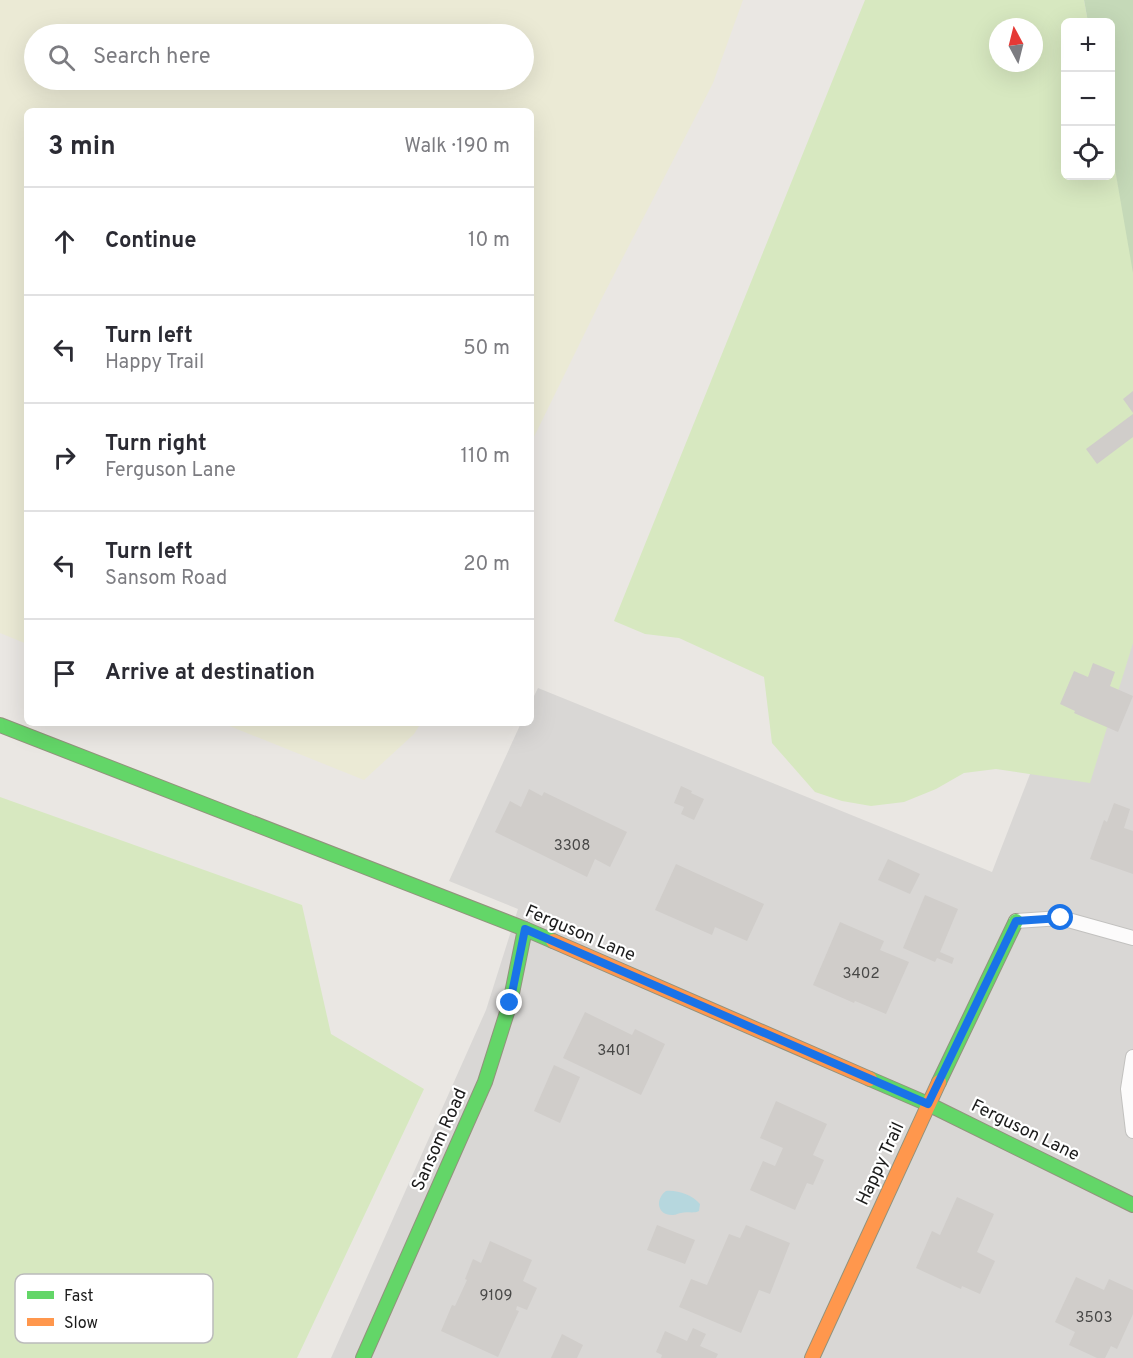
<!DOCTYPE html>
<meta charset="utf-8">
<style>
:root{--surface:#fff;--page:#f7f7f7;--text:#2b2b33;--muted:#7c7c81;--line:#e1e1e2}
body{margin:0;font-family:Overpass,sans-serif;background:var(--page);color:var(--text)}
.controls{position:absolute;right:18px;top:18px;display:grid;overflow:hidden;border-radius:9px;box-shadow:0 6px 24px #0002}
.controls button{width:54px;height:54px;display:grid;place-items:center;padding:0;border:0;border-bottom:2px solid var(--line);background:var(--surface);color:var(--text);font:30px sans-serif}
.compass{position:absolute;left:989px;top:18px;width:54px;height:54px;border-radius:50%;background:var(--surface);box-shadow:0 6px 24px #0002;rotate:353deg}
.stop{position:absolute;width:18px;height:18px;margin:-14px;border:4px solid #1a73e8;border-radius:50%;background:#fff}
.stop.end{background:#1a73e8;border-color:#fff;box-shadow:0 2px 6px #0008}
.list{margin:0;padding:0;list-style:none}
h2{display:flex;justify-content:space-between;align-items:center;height:78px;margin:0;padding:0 24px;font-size:26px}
h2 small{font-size:20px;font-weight:400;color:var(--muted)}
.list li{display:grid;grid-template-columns:39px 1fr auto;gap:18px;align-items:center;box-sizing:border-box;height:108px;padding:0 24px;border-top:2px solid var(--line)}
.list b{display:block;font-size:22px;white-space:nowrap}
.list p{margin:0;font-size:20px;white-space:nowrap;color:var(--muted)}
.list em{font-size:20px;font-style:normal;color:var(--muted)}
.icon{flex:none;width:33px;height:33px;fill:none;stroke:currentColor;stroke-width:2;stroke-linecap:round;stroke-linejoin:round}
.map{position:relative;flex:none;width:1133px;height:1358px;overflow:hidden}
.search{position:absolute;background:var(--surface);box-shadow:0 6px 24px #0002;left:24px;top:24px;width:510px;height:66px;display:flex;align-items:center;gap:15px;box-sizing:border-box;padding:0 21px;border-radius:33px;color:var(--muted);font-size:22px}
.panel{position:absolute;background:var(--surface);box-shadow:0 6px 24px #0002;left:24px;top:108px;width:510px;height:618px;border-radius:9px}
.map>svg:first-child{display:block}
.residential{fill:#d9d7d5}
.farmland{fill:#ebead5;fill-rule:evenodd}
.grass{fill:#d7e8c0;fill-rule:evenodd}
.forest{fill:#c5d9b8}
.water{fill:#b6d7de}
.building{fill:#d0cdca}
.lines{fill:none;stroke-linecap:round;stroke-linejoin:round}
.lane-casing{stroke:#c2c1bf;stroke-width:16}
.fast-casing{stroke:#92927c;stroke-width:16}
.slow-casing{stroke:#92927c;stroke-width:16}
.lane{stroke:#fcfbfb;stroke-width:14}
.fast{stroke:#63d668;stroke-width:14}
.slow{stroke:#ff974d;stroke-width:14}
.route{stroke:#1a73e8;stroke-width:8}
.labels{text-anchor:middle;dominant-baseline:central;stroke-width:4.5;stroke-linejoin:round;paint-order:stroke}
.number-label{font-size:15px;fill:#484847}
.street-label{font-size:18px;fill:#1b1b1b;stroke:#fff}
.key{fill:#fff;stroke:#bbb;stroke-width:1.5}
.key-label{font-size:16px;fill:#1b1b1b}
</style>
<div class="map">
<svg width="1133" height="1358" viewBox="0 0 1133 1358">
<rect width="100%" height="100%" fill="#eae7e3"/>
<!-- residential -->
<path class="residential" d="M1133,589V1358H331L486,1010L518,909L449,881L521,723H531V702L538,688L992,872L1051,720Z"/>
<!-- farmland -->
<g class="farmland">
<path d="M0,0H743L713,83L603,296L531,443V111H27V644L0,633ZM34,34H524V80H34Z"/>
<path d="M222,723H421L414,734L364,780Z"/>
</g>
<!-- grass -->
<g class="grass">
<path d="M865,0H1084L1088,22H1066V176H1110L1111,145L1133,267V643L1090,783L996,769L964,773L936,789L904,802L871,806L842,801L815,792L772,743L764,677L679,638L645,634L614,621ZM998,27H1034V63H998Z"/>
<path d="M0,797L302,905L331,1034L424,1089L297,1358H0Z"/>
</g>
<!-- forest -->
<path class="forest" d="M1084,0H1133V273L1111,146L1110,22H1088Z"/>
<!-- water -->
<path class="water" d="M666,1191C678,1190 692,1195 700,1204L699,1211C693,1214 687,1211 681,1213C676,1214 676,1215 672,1215C657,1215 655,1199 666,1191Z"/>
<!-- building -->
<g class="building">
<path d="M1133,391V413L1123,399Z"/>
<path d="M1133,414V437L1097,464L1086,449Z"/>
<path d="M1093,663L1115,672L1110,686L1133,696L1118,732L1074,713L1075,711L1060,704L1074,671L1088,677Z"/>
<path d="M681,786L692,791L691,793L704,799L694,820L681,814L684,807L674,803Z"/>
<path d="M529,789L542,796L544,792L627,832L610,867L595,859L587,877L495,832L510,801L521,807Z"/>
<path d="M1114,803L1130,809L1124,828L1133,831V874L1090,859L1104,820L1107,822Z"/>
<path d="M888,859L920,874L910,894L878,880Z"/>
<path d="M676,864L764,904L747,941L715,927L712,935L655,910Z"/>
<path d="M925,895L958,909L940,952L954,958L952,964L937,958L935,962L903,948Z"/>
<path d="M840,922L884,941L880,950L909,962L886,1014L855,1001L854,1003L813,985Z"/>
<path d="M585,1012L632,1035L635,1029L665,1044L641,1095L563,1058Z"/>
<path d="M554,1065L580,1077L560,1123L534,1111Z"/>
<path d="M776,1101L827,1124L813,1155L824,1160L813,1185L807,1183L795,1210L750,1190L763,1161L775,1166L783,1148L760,1138Z"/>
<path d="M957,1197L994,1214L977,1252L995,1261L980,1294L962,1286L961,1289L916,1268L932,1231L940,1235Z"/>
<path d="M657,1225L695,1240L685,1264L647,1250Z"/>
<path d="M746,1225L790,1243L770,1294L759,1290L741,1333L679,1307L691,1279L707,1285L729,1234L740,1238Z"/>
<path d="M490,1241L532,1260L523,1281L537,1288L527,1310L517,1306L516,1310L519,1311L498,1357L441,1331L452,1305L455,1306L467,1280L465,1279L473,1259L481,1263Z"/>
<path d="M1076,1277L1104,1290L1109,1279L1133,1290V1314L1117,1349L1111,1346L1105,1358H1097L1069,1345L1075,1332L1055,1322Z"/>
<path d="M693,1328L706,1334L700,1346L718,1354L716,1358H661L662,1355L656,1352L665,1331L687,1341Z"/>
<path d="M562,1334L583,1345L577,1358H551Z"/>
</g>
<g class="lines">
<!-- lane casing -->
<g class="lane-casing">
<g id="lane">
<path d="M1016,921L1061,918L1133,938"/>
<path d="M1133,1057L1128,1089L1133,1131"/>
</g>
</g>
<!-- fast casing -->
<g class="fast-casing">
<g id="fast">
<path d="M0,725L525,929L553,941"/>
<path d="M870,1079L928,1104L1133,1205"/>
<path d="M939,1082L1016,921"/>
<path d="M363,1358L485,1082L510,1003L525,929"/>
</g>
</g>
<!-- slow casing -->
<g class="slow-casing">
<g id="slow">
<path d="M553,941L870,1079"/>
<path d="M812,1358L939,1082"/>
</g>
</g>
<!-- lane -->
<use href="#lane" class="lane"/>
<!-- fast -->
<use href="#fast" class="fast"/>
<!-- slow -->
<use href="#slow" class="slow"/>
</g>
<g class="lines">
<!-- route -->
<path class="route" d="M510,1003L525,929L928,1104L1016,921L1061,918"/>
</g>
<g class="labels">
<!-- number labels -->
<g class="number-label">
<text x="572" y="846">3308</text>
<text x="861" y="974">3402</text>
<text x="614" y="1051">3401</text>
<text x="496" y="1296">9109</text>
<text x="1094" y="1318">3503</text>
</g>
<!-- street labels -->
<g class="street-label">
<text transform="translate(580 934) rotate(23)">Ferguson Lane</text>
<text transform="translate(1025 1131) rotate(26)">Ferguson Lane</text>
<text transform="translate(440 1140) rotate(-66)">Sansom Road</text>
<text transform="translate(881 1164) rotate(-65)">Happy Trail</text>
</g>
</g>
<!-- legend -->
<rect x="15" y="1274" width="198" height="69" rx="9" class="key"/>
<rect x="27" y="1291" width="27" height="8" fill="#63d668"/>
<rect x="27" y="1318" width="27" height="8" fill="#ff974d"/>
<g class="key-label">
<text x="64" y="1301">Fast</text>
<text x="64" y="1328">Slow</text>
</g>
</svg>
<div class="controls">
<button>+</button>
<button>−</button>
<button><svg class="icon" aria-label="locate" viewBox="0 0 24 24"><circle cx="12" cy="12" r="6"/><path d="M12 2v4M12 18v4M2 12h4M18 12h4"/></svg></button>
</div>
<svg class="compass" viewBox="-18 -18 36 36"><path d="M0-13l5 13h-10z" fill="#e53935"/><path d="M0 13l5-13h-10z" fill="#7c7c81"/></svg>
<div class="stop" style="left:1061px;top:918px"></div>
<div class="stop end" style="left:510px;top:1003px"></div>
<div class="search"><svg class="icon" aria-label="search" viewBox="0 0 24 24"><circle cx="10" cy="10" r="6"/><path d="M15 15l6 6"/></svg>Search here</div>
<section class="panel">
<h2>3 min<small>Walk · 190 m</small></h2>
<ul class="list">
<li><svg class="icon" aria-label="ahead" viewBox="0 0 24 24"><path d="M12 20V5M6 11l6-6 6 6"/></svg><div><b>Continue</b></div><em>10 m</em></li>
<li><svg class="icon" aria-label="left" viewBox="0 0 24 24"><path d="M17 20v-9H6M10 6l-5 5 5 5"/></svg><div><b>Turn left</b><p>Happy Trail</p></div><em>50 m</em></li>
<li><svg class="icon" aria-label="right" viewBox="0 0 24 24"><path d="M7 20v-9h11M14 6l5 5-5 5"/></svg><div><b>Turn right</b><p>Ferguson Lane</p></div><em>110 m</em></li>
<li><svg class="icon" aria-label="left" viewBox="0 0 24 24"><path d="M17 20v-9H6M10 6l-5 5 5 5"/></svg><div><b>Turn left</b><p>Sansom Road</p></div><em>20 m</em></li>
<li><svg class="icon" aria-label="arrive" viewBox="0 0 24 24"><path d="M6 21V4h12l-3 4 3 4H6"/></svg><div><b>Arrive at destination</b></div></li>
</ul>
</section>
</div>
